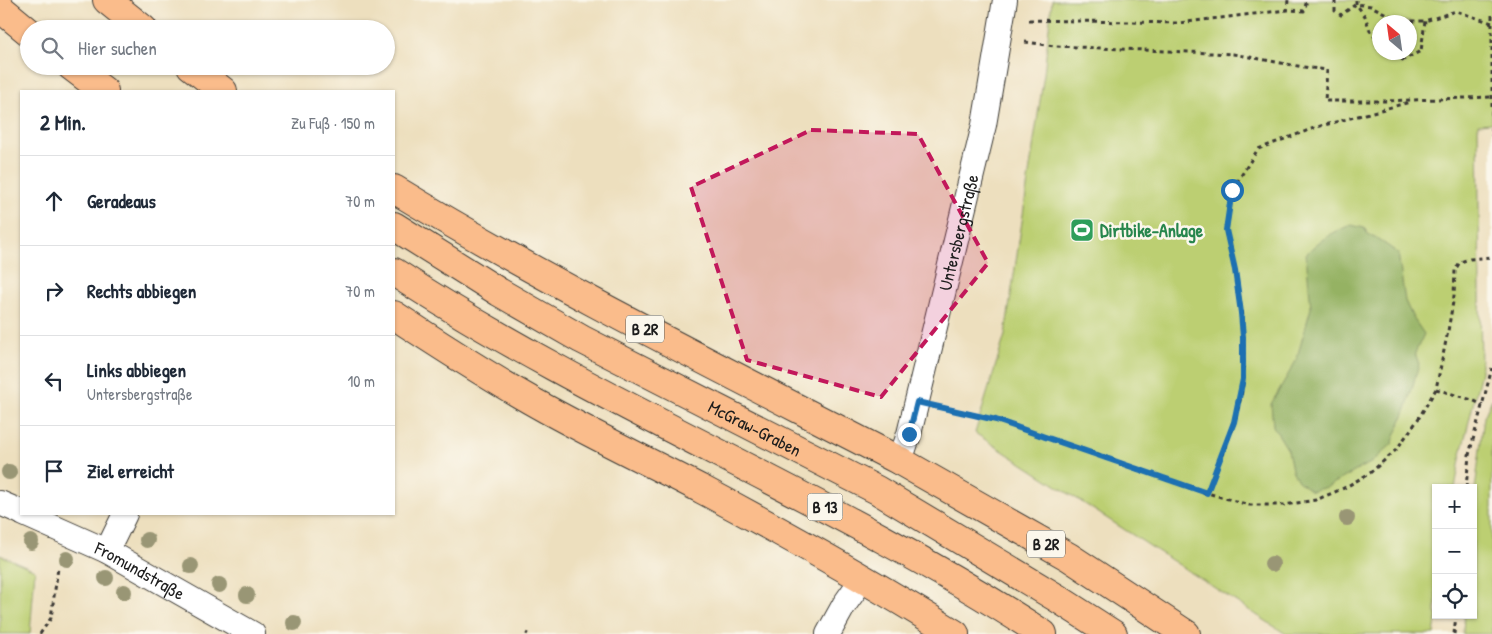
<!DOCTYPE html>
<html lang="de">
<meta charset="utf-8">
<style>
:root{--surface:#fff;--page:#f2f2f3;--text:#1f2937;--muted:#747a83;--line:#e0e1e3}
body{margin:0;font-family:"Patrick Hand",sans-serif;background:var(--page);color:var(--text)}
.controls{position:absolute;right:15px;bottom:15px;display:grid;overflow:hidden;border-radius:0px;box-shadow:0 1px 4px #0004}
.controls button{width:45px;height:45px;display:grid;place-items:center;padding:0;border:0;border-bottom:1px solid var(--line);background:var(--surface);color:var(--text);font:25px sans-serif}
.compass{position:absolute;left:1372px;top:15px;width:45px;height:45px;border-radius:50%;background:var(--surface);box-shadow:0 1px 4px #0004;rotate:331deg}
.stop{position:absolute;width:15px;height:15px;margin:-11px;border:4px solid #1f6fb2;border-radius:50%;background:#fff}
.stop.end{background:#1f6fb2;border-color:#fff;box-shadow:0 1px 5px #0008}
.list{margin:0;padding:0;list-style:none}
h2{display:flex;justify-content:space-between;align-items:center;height:65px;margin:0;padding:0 20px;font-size:21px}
h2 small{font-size:16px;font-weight:400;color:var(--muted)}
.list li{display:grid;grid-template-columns:32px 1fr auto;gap:15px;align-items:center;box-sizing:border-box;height:90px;padding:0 20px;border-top:1px solid var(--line)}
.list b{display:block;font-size:19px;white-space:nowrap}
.list p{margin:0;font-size:16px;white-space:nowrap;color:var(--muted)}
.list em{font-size:16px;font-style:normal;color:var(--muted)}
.icon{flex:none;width:28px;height:28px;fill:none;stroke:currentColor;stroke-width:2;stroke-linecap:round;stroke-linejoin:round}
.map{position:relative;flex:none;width:1492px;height:634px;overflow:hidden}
.search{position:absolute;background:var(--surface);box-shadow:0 1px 4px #0004;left:20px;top:20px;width:375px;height:55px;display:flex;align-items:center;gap:12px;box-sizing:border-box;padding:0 18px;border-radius:28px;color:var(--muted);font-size:19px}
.panel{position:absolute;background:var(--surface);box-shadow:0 1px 4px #0004;left:20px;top:90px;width:375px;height:425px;border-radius:0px}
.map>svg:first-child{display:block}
.green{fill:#bccf72;stroke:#6c7647;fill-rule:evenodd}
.forest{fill:#95b264;stroke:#586740}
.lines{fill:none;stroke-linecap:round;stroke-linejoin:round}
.street-casing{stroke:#3b3934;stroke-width:26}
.primary-casing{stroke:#3b3934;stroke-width:30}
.highway-casing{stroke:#3b3934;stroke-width:30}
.path{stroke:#3b3934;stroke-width:3;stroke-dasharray:4 4;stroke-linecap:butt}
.street{stroke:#fff;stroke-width:24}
.primary{stroke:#fabc8b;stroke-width:28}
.highway{stroke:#fabc8b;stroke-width:28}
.tree{fill:#999675}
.route{stroke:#1f6fb2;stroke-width:6}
.marked{fill:#c2185b;fill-opacity:0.2;stroke:#c2185b;stroke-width:4;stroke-dasharray:10 6;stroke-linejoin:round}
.labels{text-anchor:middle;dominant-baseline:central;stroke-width:5;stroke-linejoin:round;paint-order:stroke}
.shield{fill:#fbf7ec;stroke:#5f5e5a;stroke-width:1}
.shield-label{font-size:16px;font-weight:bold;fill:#1c1c1c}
.leisure-label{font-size:18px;font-weight:bold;fill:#27864d;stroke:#fbf7ec;text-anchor:start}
.street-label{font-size:18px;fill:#1c1c1c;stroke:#fbf7ec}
</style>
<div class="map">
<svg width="1492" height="634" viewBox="0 0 1492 634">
<rect width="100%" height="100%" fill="#fbf7ec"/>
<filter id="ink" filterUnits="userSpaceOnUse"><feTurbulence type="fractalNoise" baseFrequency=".02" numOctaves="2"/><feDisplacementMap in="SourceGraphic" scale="10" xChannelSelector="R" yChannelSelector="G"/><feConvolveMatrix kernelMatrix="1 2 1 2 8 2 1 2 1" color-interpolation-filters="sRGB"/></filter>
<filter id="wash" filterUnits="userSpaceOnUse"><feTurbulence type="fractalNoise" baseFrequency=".0096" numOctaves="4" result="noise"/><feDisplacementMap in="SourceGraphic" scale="20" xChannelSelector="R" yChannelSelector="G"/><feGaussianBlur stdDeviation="1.12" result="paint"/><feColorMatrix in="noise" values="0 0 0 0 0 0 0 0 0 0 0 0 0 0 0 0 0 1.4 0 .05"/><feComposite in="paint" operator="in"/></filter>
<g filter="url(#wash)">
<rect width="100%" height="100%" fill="#eddfbe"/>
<!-- green -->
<g class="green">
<path d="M1052,0H1492V123L1478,124L1481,372L1461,454L1455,488H1436V615H1437L1434,634H1286L975,433L1005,335L1044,74ZM1380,22H1410V52H1380Z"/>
<path d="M1492,399V634H1463L1464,615H1473V506L1484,417Z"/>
<path d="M0,555L35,570L30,634H0Z"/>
</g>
<!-- forest -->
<path class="forest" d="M1351,225L1364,228L1368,234L1375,237L1398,253L1405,301L1413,318L1424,334L1415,353L1419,364L1406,409L1392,444L1372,462L1327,487L1311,491L1298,481L1292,470L1288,450L1273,426L1271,404L1296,361L1311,308L1306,254C1319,240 1333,232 1351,225Z"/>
</g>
<g filter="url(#ink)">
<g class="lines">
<!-- street casing -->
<g class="street-casing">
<g id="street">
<path id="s1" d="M900,461L909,434L984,125L1005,0"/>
<path d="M0,503L21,512"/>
<path id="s2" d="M24,514L107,551L253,634"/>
<path d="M107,551L125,514"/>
<path d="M828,634L844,605L863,578"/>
</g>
</g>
<!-- primary casing -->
<g class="primary-casing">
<g id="primary">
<path d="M394,315C444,348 495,381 548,410C599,438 651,463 703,490C788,535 873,583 955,634"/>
<path d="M900,461L1069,557L1186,634"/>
</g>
</g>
<!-- highway casing -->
<g class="highway-casing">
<g id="highway">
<path d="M107,0L143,29"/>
<path d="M0,8L29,32"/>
<path d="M71,66L104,91"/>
<path d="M191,66L223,91"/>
<path d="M394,189C557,288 730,373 900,461"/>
<path id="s3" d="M394,226L499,292L581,339L877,490L1057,598L1113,634"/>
<path d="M394,272C602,408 835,498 1043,634"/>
</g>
</g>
<!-- path -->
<g class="path">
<path d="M1288,0L1287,10L1304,11L1307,0"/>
<path d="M1335,0V11L1341,15L1356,4L1371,6L1400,21H1425L1456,11L1492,23"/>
<path d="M1356,0V4L1365,16L1370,31L1380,43"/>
<path d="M1492,15V136"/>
<path d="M1029,20L1178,23L1287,10"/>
<path d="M1025,42L1055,46L1233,54L1303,67L1327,70L1325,101H1384L1492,97"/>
<path d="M1387,52L1403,60L1421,51L1425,21"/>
<path d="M1436,389L1472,400L1483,405"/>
<path d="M944,408L996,420L1207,493L1249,505H1284L1316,500L1344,488L1370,473L1396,450L1417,421L1436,389L1448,331L1454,296L1455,270L1460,262L1470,259L1492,257"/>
<path d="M1466,488L1469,455L1492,368"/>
<path d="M1207,493L1234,422L1241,396L1243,379V337L1241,313L1235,270L1226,231L1232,190L1258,149L1317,127L1410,102"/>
<path d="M526,633L528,634"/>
<path d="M40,634L51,618L58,568"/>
<path d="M1454,634L1456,615"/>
</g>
<!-- street -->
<use href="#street" class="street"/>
<!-- primary -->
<use href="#primary" class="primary"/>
<!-- highway -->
<use href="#highway" class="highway"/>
</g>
<!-- trees -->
<g class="tree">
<circle cx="9" cy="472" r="8"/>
<circle cx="1347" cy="518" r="8"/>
<circle cx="147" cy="540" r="8"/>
<circle cx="31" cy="542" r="8"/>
<circle cx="67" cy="559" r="8"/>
<circle cx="1272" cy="564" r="8"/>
<circle cx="191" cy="566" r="8"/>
<circle cx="106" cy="578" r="8"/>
<circle cx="219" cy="585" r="8"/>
<circle cx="124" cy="592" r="8"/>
<circle cx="247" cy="595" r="8"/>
<circle cx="294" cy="623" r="8"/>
</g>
</g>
<g class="lines" filter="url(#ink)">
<!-- route -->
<path class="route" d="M909,434L917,402L996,420L1207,493L1234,422L1243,379V337L1241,313L1235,270L1226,230L1232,190"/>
</g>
<!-- marked area -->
<path class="marked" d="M811,130L918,134L988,263L881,397L747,360L691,187Z"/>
<!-- icons -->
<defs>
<g id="stadium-square" transform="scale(1.25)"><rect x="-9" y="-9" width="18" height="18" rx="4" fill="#2e9e5b" stroke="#fbf7ec"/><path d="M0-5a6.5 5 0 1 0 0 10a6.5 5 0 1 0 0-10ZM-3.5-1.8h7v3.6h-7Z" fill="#fff"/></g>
</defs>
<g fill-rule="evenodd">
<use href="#stadium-square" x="1082" y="230"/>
</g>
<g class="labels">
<!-- shield labels -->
<g class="shield">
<rect x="626" y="315.5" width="38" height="27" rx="4"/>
<rect x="807.5" y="493.5" width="35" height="27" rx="4"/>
<rect x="1027" y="530.5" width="38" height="27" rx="4"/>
</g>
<g class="shield-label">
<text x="645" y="329">B 2R</text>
<text x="825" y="507">B 13</text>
<text x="1046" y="544">B 2R</text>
</g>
<!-- leisure labels -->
<g class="leisure-label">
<text x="1100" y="230">Dirtbike-Anlage</text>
</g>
<!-- street labels -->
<g class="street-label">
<text stroke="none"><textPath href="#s1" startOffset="236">Untersbergstraße</textPath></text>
<text stroke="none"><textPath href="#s3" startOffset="414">McGraw-Graben</textPath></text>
<text stroke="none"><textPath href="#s2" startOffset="129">Fromundstraße</textPath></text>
</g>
</g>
</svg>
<div class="controls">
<button>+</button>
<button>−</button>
<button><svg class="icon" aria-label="locate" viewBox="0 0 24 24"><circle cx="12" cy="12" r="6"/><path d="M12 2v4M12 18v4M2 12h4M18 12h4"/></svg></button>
</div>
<svg class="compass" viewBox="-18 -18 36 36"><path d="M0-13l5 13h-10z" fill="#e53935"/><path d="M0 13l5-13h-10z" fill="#747a83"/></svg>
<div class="stop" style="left:1232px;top:190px"></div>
<div class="stop end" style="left:909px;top:434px"></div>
<div class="search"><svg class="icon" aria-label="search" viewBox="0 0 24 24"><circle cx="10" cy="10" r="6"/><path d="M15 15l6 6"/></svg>Hier suchen</div>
<section class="panel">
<h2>2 Min.<small>Zu Fuß · 150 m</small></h2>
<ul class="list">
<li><svg class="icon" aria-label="ahead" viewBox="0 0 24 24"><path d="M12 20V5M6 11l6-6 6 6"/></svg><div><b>Geradeaus</b></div><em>70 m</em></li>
<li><svg class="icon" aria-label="right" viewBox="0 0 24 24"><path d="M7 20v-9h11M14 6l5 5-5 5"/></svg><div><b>Rechts abbiegen</b></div><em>70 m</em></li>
<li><svg class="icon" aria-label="left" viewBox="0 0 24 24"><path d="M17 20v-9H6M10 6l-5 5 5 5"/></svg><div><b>Links abbiegen</b><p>Untersbergstraße</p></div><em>10 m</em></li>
<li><svg class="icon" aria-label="arrive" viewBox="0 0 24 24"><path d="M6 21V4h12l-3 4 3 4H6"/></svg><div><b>Ziel erreicht</b></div></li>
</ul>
</section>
</div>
